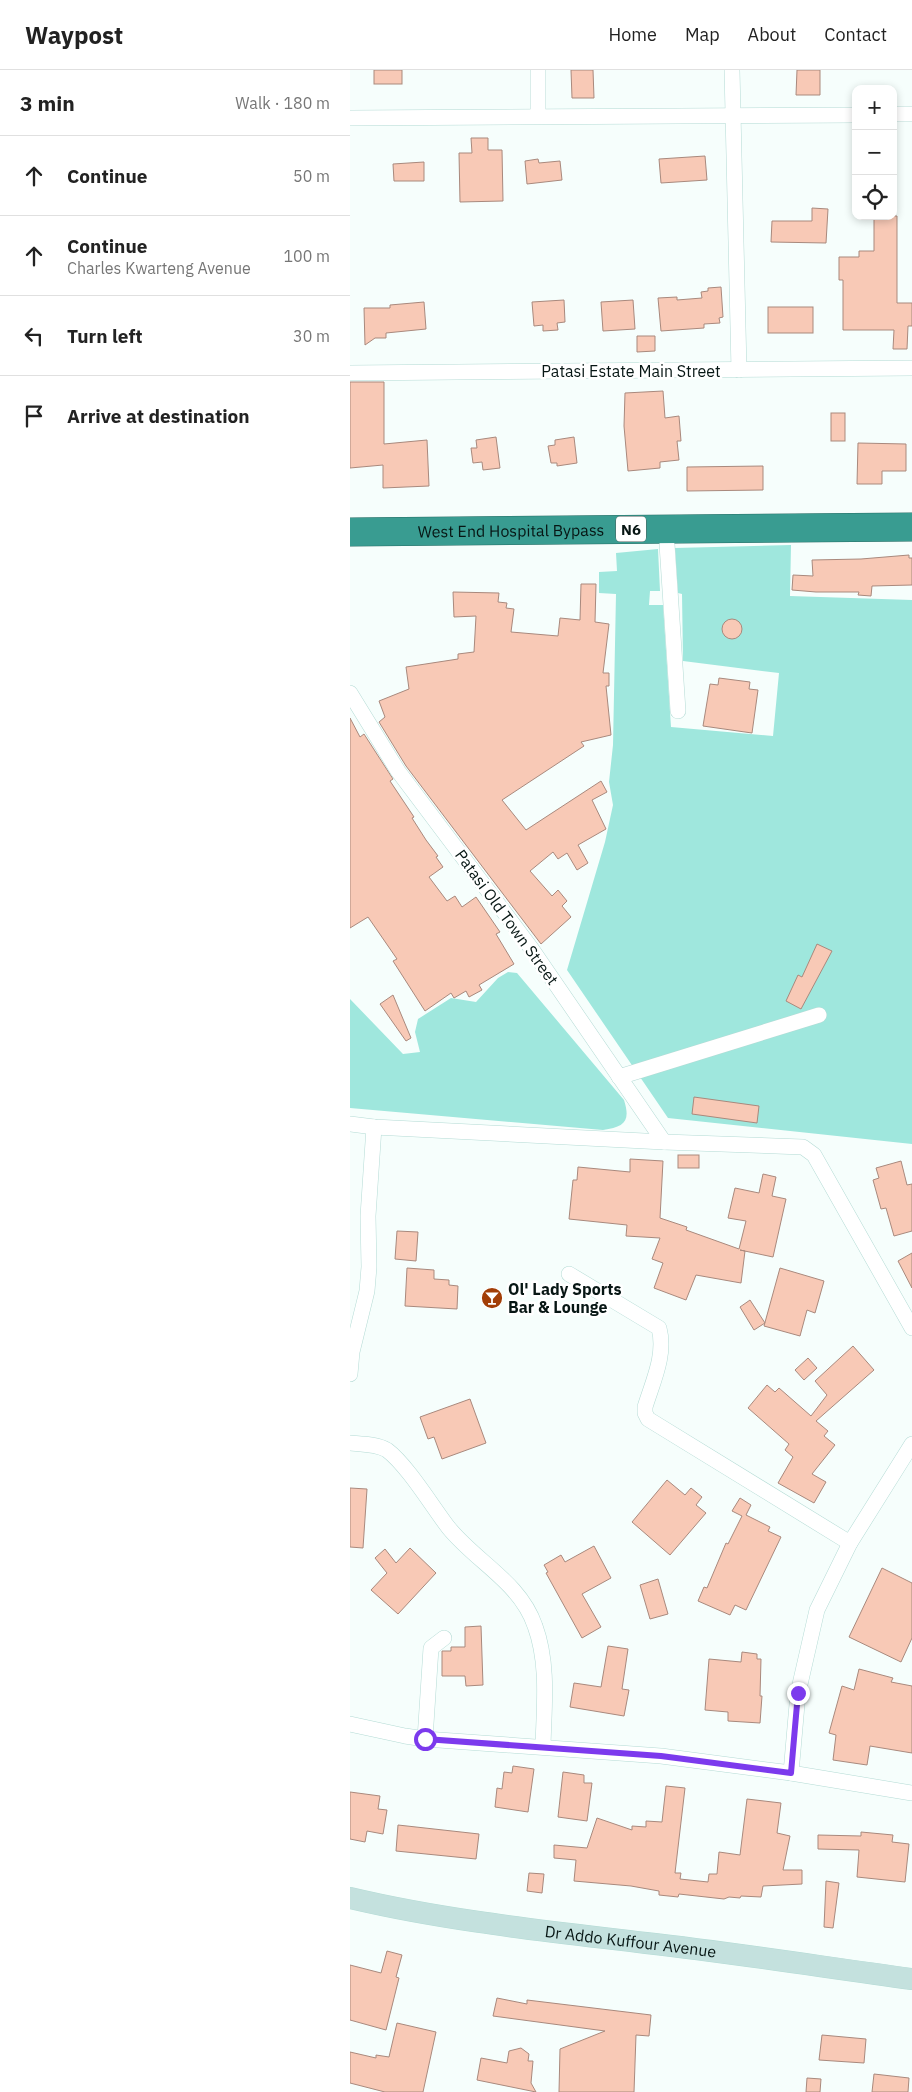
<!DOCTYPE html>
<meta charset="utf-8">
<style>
:root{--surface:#fff;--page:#f6f6f6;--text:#222;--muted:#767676;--line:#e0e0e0}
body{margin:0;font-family:"IBM Plex Sans",sans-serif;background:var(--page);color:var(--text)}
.controls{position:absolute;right:15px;top:15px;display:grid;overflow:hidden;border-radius:10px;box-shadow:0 2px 8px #0003}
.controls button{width:45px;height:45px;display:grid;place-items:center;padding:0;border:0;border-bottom:1px solid var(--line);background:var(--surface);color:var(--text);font:25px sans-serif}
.stop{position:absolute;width:15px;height:15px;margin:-11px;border:4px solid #7c3aed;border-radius:50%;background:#fff}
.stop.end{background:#7c3aed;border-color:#fff;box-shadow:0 1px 5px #0008}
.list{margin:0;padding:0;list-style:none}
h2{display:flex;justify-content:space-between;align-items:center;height:65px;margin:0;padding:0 20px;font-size:21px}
h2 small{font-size:16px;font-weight:400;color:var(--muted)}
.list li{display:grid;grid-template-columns:32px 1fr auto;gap:15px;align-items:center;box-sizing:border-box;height:80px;padding:0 20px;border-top:1px solid var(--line)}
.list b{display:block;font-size:19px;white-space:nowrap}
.list p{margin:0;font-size:16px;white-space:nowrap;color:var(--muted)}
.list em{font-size:16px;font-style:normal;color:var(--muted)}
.icon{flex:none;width:28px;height:28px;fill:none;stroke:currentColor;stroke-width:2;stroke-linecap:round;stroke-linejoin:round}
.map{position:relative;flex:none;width:562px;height:2022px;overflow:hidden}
header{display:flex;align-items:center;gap:30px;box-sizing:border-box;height:70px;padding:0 25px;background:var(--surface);border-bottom:1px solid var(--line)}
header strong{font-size:24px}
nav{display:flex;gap:28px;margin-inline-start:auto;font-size:18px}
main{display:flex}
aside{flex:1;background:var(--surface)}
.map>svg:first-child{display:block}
.green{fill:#9fe7dd}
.building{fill:#f8c9b6;stroke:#a9897d}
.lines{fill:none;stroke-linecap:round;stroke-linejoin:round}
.street-casing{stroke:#b4dbd5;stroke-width:16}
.secondary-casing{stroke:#b4dbd5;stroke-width:22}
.highway-casing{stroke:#286d65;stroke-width:29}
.street{stroke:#fff;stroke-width:15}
.secondary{stroke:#c4e1de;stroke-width:21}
.highway{stroke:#399c91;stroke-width:28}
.route{stroke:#7c3aed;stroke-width:6}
.labels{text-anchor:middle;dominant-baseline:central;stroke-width:5;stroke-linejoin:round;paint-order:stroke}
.shield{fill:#fff;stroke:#515c5a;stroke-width:1}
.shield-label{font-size:15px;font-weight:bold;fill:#071614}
.street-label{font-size:16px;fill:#071614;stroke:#fff}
.poi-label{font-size:16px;font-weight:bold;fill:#071614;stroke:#fff;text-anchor:start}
</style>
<header>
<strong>Waypost</strong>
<nav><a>Home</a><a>Map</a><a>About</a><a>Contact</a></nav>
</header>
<main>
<aside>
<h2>3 min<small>Walk · 180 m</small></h2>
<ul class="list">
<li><svg class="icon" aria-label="ahead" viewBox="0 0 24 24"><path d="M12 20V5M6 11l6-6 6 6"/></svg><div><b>Continue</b></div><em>50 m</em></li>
<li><svg class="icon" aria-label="ahead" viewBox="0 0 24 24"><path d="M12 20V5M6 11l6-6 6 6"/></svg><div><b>Continue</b><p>Charles Kwarteng Avenue</p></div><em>100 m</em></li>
<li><svg class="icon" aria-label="left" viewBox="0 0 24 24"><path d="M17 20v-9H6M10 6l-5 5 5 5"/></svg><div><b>Turn left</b></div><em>30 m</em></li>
<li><svg class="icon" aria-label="arrive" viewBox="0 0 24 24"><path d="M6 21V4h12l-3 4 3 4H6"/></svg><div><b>Arrive at destination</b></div></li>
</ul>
</aside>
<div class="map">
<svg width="562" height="2022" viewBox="0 0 562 2022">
<rect width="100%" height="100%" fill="#f6fefc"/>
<!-- green -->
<g class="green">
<path d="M441,475L440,526L562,530V1074L318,1048L217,900L255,772L263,735L259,712L263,675L266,524L249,523V502L267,501L266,483L308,479L310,521H300L299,535H313L321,657L423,666L429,603L333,591L332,524L328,523L325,478Z"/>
<path d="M158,902L167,903L274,1030C281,1052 274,1057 253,1060L0,1038V929L53,984L70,982L65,962L68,949L101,928L126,932L148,908Z"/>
</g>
<!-- building -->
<g class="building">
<rect x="24" y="0" width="28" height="14"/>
<path d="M221,0H243L244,28H222Z"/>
<path d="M447,0H470V25H446Z"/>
<path d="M121,68H138V80H152L153,131L110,132L109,83H122Z"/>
<path d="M355,86L357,110L311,113L309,89Z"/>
<path d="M188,89L189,93L210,91L212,110L177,114L175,91Z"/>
<path d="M74,92V111H44L43,94Z"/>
<path d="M462,138L478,139L476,173L421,172L422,151H462Z"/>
<path d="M524,146H547V233H562V256H558L557,279H543L544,260H493V210H489V187H509V181H524Z"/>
<path d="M371,217L373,247L369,248L370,253L354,254V258L311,261L308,228L327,227V230L352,228L351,222L358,221V218Z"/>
<path d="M214,230L215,252L207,253L208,260L193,261V255L184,256L182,232Z"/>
<path d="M283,230L285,259L253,261L251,232Z"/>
<path d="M74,232L76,259L36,263V268H25L15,275L14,238H40V235Z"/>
<rect x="418" y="237" width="45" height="26"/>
<path d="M287,266H305V281L287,282Z"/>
<path d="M0,312H34V374L77,370L79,416L33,418V395L0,398Z"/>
<path d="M313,321L315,348L329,346L331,371H327L329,390L310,392V398L278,401L274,356L275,323Z"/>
<rect x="481" y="343" width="14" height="28"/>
<path d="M146,367L150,398L133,400L132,392L123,393L121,378H127L126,370Z"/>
<path d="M224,367L227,393L207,396V393H201L198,376L205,375V370Z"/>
<path d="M508,373L556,374V401H532V414H507Z"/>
<path d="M413,396V420L337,421V397Z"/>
<path d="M559,485V488H562V515L522,516L521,526L508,525L509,522H466L442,520L443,505L463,506L462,490L511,489Z"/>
<path d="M231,514H246L245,552L259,554L253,603H259V616H256L261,665L231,672L234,676L152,730L176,760L251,711L257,722L242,730L256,759L228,775L238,793L227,800L217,783L208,789L203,782L180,801L202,826L208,820L217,831L212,836L221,847L191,874L56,696L29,652L35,647L29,631L59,619L56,597L108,589V584L124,582L126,546L104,547L103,522L149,523L148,532L157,533L156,538L164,539L161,562L208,566L210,548L230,550Z"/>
<circle cx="382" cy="559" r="10"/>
<path d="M369,608L400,612L399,619L408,620L402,663L353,656L360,614L368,615Z"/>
<path d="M0,648L10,667L14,664L43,709L40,711L64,747L62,748L76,770L88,786L86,787L93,797L79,807L97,831L105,826L112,837L126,827L150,862L146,864L164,894L129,915L132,920L119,927L116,921L104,928L101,923L75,941L43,891L47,889L18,847L0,858Z"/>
<path d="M467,874L482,881L451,939L436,931L448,905L452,907Z"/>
<path d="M43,925L61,968L56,971L30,934Z"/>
<path d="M344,1027L409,1036L407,1053L342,1044Z"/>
<rect x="328" y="1085" width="21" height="13"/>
<path d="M280,1089L313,1091L310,1148L337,1157L336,1160L389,1179L396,1151L378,1148L385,1118L409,1123L413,1104L426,1107L422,1126L436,1129L423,1187L390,1180L395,1181L391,1213L346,1205L336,1230L304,1218L313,1193L302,1189L310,1168L276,1166L277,1155L219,1149L223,1110H227L228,1097L280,1102Z"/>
<path d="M551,1091L557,1115L562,1114V1161L544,1166L536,1138L531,1139L523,1110L529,1108L526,1098Z"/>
<path d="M47,1161L68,1162L66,1191L45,1189Z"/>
<path d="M562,1183V1218L548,1191Z"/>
<path d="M57,1198L84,1200V1209L99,1210V1215L108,1216L107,1239L55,1236Z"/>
<path d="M430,1198L474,1211L465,1243L457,1240L450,1266L414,1256Z"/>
<path d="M400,1230L415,1253L404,1260L390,1237Z"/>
<path d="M503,1276L524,1300L466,1351L478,1361L474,1366L485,1375L462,1404L476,1412L464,1433L428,1413L443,1387L435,1380L439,1374L398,1338L417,1315L425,1322L429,1318L461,1346L477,1325L465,1311Z"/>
<path d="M458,1288L467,1298L454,1310L445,1300Z"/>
<path d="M120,1329L136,1373L92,1389L84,1367L78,1369L70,1347Z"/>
<path d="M317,1410L335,1425L341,1418L352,1427L346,1435L356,1443L320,1485L282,1452Z"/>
<path d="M0,1418L17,1419L13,1478L0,1477Z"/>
<path d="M390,1428L401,1435L396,1445L420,1457L418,1461L431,1467L396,1540L385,1535L380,1545L348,1531L354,1517L357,1518L376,1473L378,1474L392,1446L382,1441Z"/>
<path d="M244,1476L261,1508L232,1524L251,1557L232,1568L196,1503L198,1502L194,1495L211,1485L215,1492Z"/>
<path d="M60,1478L86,1503L48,1544L21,1520L37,1503L25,1488L35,1479L46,1493Z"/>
<path d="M532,1498L562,1513V1568L551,1592L499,1567Z"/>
<path d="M308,1509L318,1544L300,1549L290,1515Z"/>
<path d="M131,1556L133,1615L116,1616L115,1606H92V1581H101V1577H115V1557Z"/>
<path d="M258,1576L278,1579L272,1619L279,1620L274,1646L220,1637L224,1613L251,1617Z"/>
<path d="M392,1582L407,1584V1589H411L410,1626H412L410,1653L378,1651V1642L355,1640L359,1589L391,1592Z"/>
<path d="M509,1599L543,1608L541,1612L562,1616V1683L520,1676L517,1695L483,1690L486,1665L479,1663L492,1616L504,1620Z"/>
<path d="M163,1696L184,1699L178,1742L145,1737L147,1718L152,1719L154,1702L162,1703Z"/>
<path d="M213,1702L234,1705V1713H242L237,1751L208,1747Z"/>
<path d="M316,1716L335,1718L325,1803H331L330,1809L358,1812L359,1804H367L369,1782L390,1785L397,1729L431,1733L427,1763L440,1766L433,1800H452V1814L413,1816L411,1827L391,1826L390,1828L379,1827L374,1829L329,1824L328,1827L309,1825V1821L281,1816L224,1811L226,1790L204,1788V1775L237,1778L247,1748L282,1760V1756L296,1757V1751L312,1752Z"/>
<path d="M0,1722L30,1726L28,1739L37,1740L33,1764L17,1761L15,1772L0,1769Z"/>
<path d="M48,1755L129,1764L126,1789L46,1781Z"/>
<path d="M511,1762L543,1765L542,1772L559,1774L555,1812L507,1807L509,1780L468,1779V1765L511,1766Z"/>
<path d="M179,1803L194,1804L192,1823L177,1821Z"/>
<path d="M476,1811L489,1813L483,1858L474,1857Z"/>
<path d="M37,1881L52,1885L46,1907L49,1908L36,1960L0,1950V1895L31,1903Z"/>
<path d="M147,1928L177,1934V1930L301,1945L299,1966L286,1965L284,2022H209L210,1979L255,1961L143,1946Z"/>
<path d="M47,1953L86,1962L73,2022H35L0,2013V1982L26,1988V1985L39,1987Z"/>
<path d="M472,1965L516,1969L514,1993L469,1990Z"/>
<path d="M171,1978L179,1984L178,1991H183L181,2013L186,2022L127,2010L131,1988L157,1993L159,1981Z"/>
<path d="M524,2004L559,2008L558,2022H522Z"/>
<path d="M457,2008L471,2009L470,2022H456Z"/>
</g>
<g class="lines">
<!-- street casing -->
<g class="street-casing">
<g id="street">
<path d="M188,0V46"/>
<path d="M382,0L389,300"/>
<path d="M543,44H562"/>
<path d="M0,48L506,45"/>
<path d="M0,303L562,298"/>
<path d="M316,459L328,641"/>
<path d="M0,623L48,701L181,878L314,1072"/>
<path d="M269,1007L469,945"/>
<path d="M0,1054L24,1057L314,1072L453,1077L464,1085L562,1258"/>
<path d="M219,1204L309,1258C316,1285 303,1311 295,1337V1343L298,1349L500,1473"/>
<path d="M0,1304L2,1282L17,1221L19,1197L18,1146L24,1057"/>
<path d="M0,1373C11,1374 27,1374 37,1380C57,1395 82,1436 98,1457C126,1492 170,1512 185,1556C199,1594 194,1637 193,1676"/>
<path d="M0,1654L55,1666L75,1669L311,1686L441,1703L562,1723"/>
<path d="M75,1669L81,1578L94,1568"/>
<path d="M441,1703L448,1623L467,1540L500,1473L562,1374"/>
</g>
</g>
<!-- secondary casing -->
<g class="secondary-casing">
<g id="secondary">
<path id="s1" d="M0,1828C97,1851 197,1861 296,1873C385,1883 473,1897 562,1909"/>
</g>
</g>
<!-- highway casing -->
<g class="highway-casing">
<g id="highway">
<path id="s2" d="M0,462L562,457"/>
</g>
</g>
<!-- street -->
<use href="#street" class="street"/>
<!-- secondary -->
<use href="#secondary" class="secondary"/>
<!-- highway -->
<use href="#highway" class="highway"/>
</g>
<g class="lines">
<!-- route -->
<path class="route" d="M75,1669L311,1686L441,1703L448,1623"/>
</g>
<!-- icons -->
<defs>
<g id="bar-disc" transform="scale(1.125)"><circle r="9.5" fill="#a23e07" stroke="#fff"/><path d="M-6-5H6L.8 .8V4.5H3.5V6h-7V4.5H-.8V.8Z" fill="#fff"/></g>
</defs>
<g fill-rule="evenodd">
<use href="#bar-disc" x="142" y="1228"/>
</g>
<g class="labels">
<!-- shield labels -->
<rect class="shield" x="266" y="446.5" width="30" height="25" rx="4"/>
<g class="shield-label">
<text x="281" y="459">N6</text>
</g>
<!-- street labels -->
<g class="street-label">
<text x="281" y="301">Patasi Estate Main Street</text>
<text stroke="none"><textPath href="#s2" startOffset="161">West End Hospital Bypass</textPath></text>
<text transform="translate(157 847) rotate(54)">Patasi Old Town Street</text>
<text stroke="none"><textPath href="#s1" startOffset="284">Dr Addo Kuffour Avenue</textPath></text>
</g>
<!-- poi labels -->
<g class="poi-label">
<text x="158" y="1219">Ol' Lady Sports<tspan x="158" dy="18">Bar &amp; Lounge</tspan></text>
</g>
</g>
</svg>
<div class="controls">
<button>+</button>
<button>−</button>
<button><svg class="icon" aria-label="locate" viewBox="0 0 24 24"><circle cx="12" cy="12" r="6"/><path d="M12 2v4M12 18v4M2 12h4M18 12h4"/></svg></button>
</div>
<div class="stop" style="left:75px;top:1669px"></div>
<div class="stop end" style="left:448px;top:1623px"></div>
</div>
</main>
